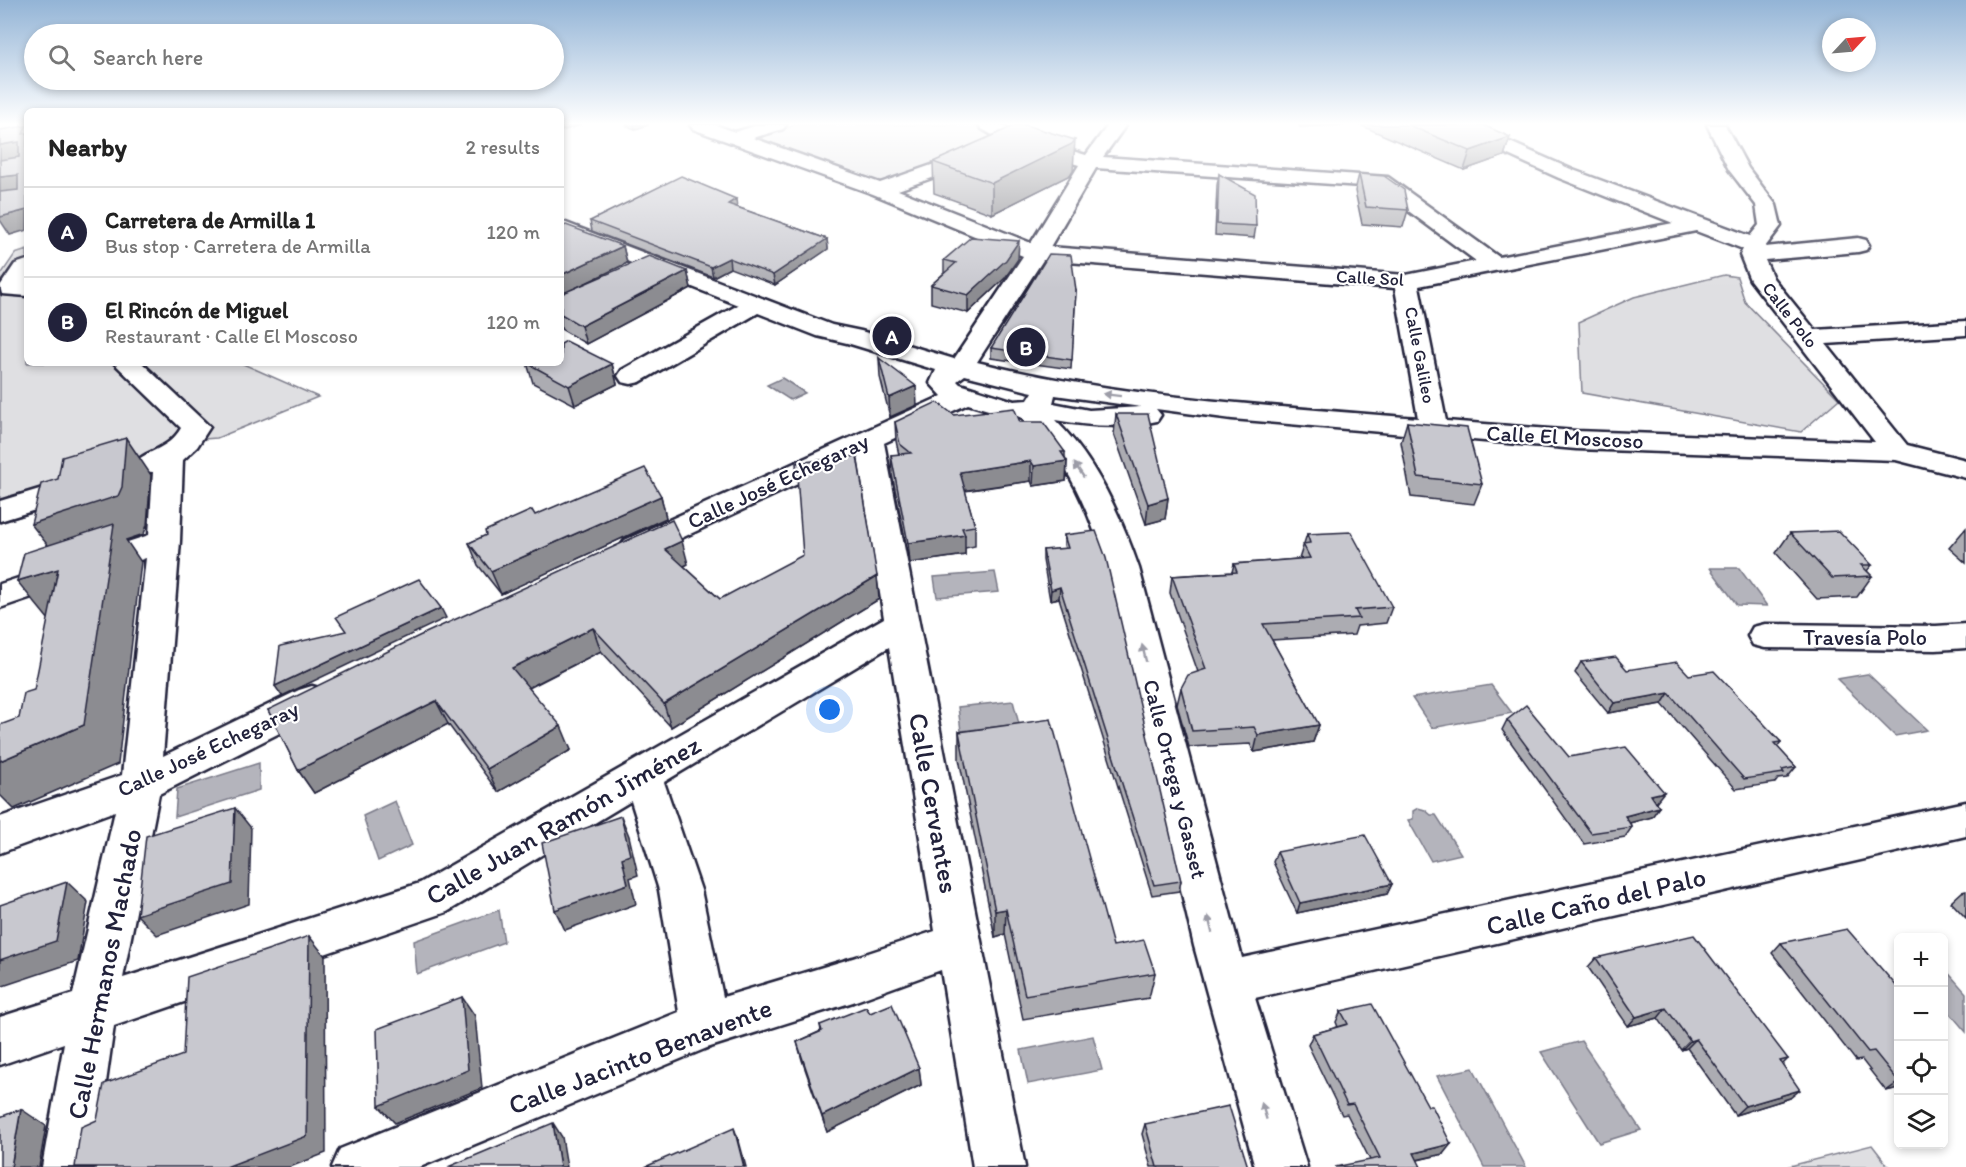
<!DOCTYPE html>
<meta charset="utf-8">
<style>
:root{--surface:#fff;--page:#f6f6f6;--text:#222;--muted:#767676;--line:#e0e0e0;--accent:#22223b}
body{margin:0;font-family:Itim,sans-serif;background:var(--page);color:var(--text)}
.controls{position:absolute;right:18px;bottom:18px;display:grid;overflow:hidden;border-radius:9px;box-shadow:0 3px 9px #0003}
.controls button{width:54px;height:54px;display:grid;place-items:center;padding:0;border:0;border-bottom:2px solid var(--line);background:var(--surface);color:var(--text);font:30px sans-serif}
.compass{position:absolute;left:1822px;top:18px;width:54px;height:54px;border-radius:50%;background:var(--surface);box-shadow:0 3px 9px #0003;rotate:64deg}
.you{position:absolute;left:830px;top:710px;width:21px;height:21px;margin:-15px;border:4px solid #fff;border-radius:50%;background:#1a73e8;box-shadow:0 0 0 9px #1a73e833}
.badge{display:grid;place-items:center;width:39px;height:39px;border-radius:50%;background:var(--accent);color:#fff;font-size:20px;font-weight:700}
.pin{position:absolute;translate:-50% -50%;border:3px solid #fff;box-shadow:0 2px 6px #0006}
.list{margin:0;padding:0;list-style:none}
h2{display:flex;justify-content:space-between;align-items:center;height:78px;margin:0;padding:0 24px;font-size:26px}
h2 small{font-size:20px;font-weight:400;color:var(--muted)}
.list li{display:grid;grid-template-columns:39px 1fr auto;gap:18px;align-items:center;box-sizing:border-box;height:90px;padding:0 24px;border-top:2px solid var(--line)}
.list b{display:block;font-size:22px;white-space:nowrap}
.list p{margin:0;font-size:20px;white-space:nowrap;color:var(--muted)}
.list em{font-size:20px;font-style:normal;color:var(--muted)}
.icon{flex:none;width:33px;height:33px;fill:none;stroke:currentColor;stroke-width:2;stroke-linecap:round;stroke-linejoin:round}
.map{position:relative;flex:none;width:1966px;height:1167px;overflow:hidden}
.search{position:absolute;background:var(--surface);box-shadow:0 3px 9px #0003;left:24px;top:24px;width:540px;height:66px;display:flex;align-items:center;gap:15px;box-sizing:border-box;padding:0 21px;border-radius:33px;color:var(--muted);font-size:22px}
.panel{position:absolute;background:var(--surface);box-shadow:0 3px 9px #0003;left:24px;top:108px;width:540px;height:258px;border-radius:9px}
.map>svg:first-child{display:block}
.green{fill:#dfdfe2;stroke:#80808e;stroke-width:1.5}
.water{fill:#b4b4bc;stroke:#7a7a88;stroke-width:1.5}
.lines{fill:none;stroke-linecap:round;stroke-linejoin:round}
.minor-casing{stroke:#22223b;stroke-width:5}
.minor{fill:#fff;fill-rule:evenodd}
.wall{fill:#acacb2;stroke:#22223b;stroke-width:1.5}
.shaded-wall{fill:#8c8c91;stroke:#22223b;stroke-width:1.5}
.building{fill:#c8c8cf;stroke:#22223b;stroke-width:1.5}
.oneway{fill:#9c9ca7}
.labels{text-anchor:middle;dominant-baseline:central;stroke-width:4.5;stroke-linejoin:round;paint-order:stroke}
.far-street-label{font-size:18px;fill:#22223b;stroke:#fff}
.street-label{font-size:22px;fill:#22223b;stroke:#fff}
.near-street-label{font-size:27px;fill:#22223b;stroke:#fff}
</style>
<div class="map">
<svg width="1966" height="1167" viewBox="0 0 1966 1167">
<rect width="100%" height="100%" fill="#fff"/>
<filter id="ink" filterUnits="userSpaceOnUse"><feTurbulence type="fractalNoise" baseFrequency=".0167" numOctaves="2"/><feDisplacementMap in="SourceGraphic" scale="12" xChannelSelector="R" yChannelSelector="G"/><feConvolveMatrix kernelMatrix="1 2 1 2 8 2 1 2 1" color-interpolation-filters="sRGB"/></filter>
<g filter="url(#ink)">
<!-- green -->
<g class="green">
<path d="M796,125H973L1001,139L878,183L756,137Z"/>
<path d="M27,250V363H241L318,397L217,438L190,440L68,502L0,523V276L15,254Z"/>
<path d="M1724,275L1737,277L1745,302L1839,399L1801,432L1582,393L1579,322L1634,297Z"/>
<path d="M1872,1145L1889,1167H1786Z"/>
</g>
<!-- water -->
<g class="water">
<path d="M782,378L805,393L790,400L767,385Z"/>
<path d="M1710,568H1739L1767,606L1737,605Z"/>
<path d="M995,572L999,592L937,597L934,577Z"/>
<path d="M1867,674H1868L1927,730L1895,736L1837,679Z"/>
<path d="M1491,685L1512,713L1432,728L1412,698Z"/>
<path d="M1013,701L1019,724L961,731L958,707Z"/>
<path d="M259,763V790L175,817L177,789Z"/>
<path d="M395,801L412,845L378,861L363,816Z"/>
<path d="M1418,808L1425,810L1431,815H1436L1461,854L1431,861L1408,820L1413,819V811Z"/>
<path d="M499,910L504,942L417,974L414,941Z"/>
<path d="M1944,968L1966,993V1032L1944,1006Z"/>
<path d="M1093,1036L1102,1070L1028,1084L1021,1050Z"/>
<path d="M1581,1041L1641,1130L1599,1143L1541,1052Z"/>
<path d="M1473,1068L1526,1167H1484L1437,1076Z"/>
</g>
<g class="lines">
<!-- minor casing -->
<g class="minor-casing">
<g id="minor">
<path d="M690,125H716L735,132L758,125H786L783,129L753,138L880,183L969,152H983L986,156L983,160L898,190L1031,243L1079,165L1010,145L982,129L979,125H1001L1024,137L1086,155L1108,125H1126L1103,157L1388,177L1499,257L1673,223L1559,178L1451,129L1448,125H1471L1573,170L1750,236L1759,225L1756,205L1729,170L1707,125H1725L1748,168L1776,205L1781,226L1765,247L1858,238L1866,240L1869,245L1866,250L1858,252L1765,260L1773,278L1815,330L1966,321V335L1826,344L1907,445L1966,460V478L1896,460L1576,449L1232,419L1156,409L1161,415L1157,421C1123,429 1088,426 1055,420C1096,460 1120,514 1139,568L1242,958L1966,802V836L1255,998L1307,1167H1255L1194,946L1107,568C1093,526 1078,482 1050,447C1041,436 1031,427 1021,417H1012L968,404L884,443L1025,1167H973L941,970L853,1002L707,1048L420,1167H332L340,1149L679,1012L659,890L631,801L447,912L114,1026L94,1167H42L64,1043L0,1065V1017L73,994L115,811L0,853V817L122,775L146,558L0,608V584L149,535L153,472L138,471L133,465C144,450 168,451 181,428L114,363H142L210,427L197,447L183,460L180,541L163,756L299,690L312,686L325,690L330,700L325,710L159,794L123,978L420,883L884,618L858,456L647,554L636,557L625,554L620,547L625,540L942,396L930,383L936,370L847,343L817,336L758,313L640,382L631,384L622,382L618,376L622,370L738,305L561,235V221L832,325L861,331L954,359L1023,256L873,194L693,129ZM1096,168L1376,187L1476,261L1406,275L1050,247ZM1696,231L1743,249L1740,255L1750,280L1875,442L1576,431L1446,421L1419,286ZM1043,260L1395,288L1418,418C1271,406 1121,398 977,362ZM965,375L1028,391L1033,392L1028,400L1014,401L960,384L957,381ZM1055,395L1141,407L1089,410L1053,403ZM889,647L935,931L853,958L723,997L701,890L664,782Z"/>
<path d="M27,260V296L2,294L0,286L15,264Z"/>
<path d="M79,477L90,479L94,486L90,493L0,521V501Z"/>
<path d="M1765,624L1936,626L1966,624V648L1936,650L1765,648L1753,645L1748,636L1753,627Z"/>
</g>
</g>
<!-- minor -->
<use href="#minor" class="minor"/>
</g>
<!-- wall -->
<g class="wall">
<path d="M625,125H648L635,129Z"/>
<path d="M1298,125H1345L1300,127Z"/>
<path d="M1360,125H1483L1510,137L1504,156L1464,170Z"/>
<path d="M933,162L1073,170L1070,175L992,214L934,193Z"/>
<path d="M1219,174L1256,226L1254,238L1215,235L1217,185Z"/>
<path d="M1359,174L1408,210L1403,227L1362,224L1355,191Z"/>
<path d="M737,207L827,239L828,249L775,285L730,268L713,277L592,231L590,221Z"/>
<path d="M561,227L623,246L627,263L574,288L687,271L691,288L586,344L561,329Z"/>
<path d="M1018,259L1005,278L968,313L931,303V285L944,273V260Z"/>
<path d="M1076,290L1071,369L991,358V348Z"/>
<path d="M879,358L917,405L890,417L880,377Z"/>
<path d="M527,363L612,364L617,384L575,405L533,383Z"/>
<path d="M1116,414L1168,498L1165,519L1146,524L1114,434Z"/>
<path d="M954,415L1020,422L1065,452V457L1067,461L1066,481L1033,486L1031,481L965,491L975,526V546L965,548V555L910,563L892,475L891,455H899L896,441L895,422Z"/>
<path d="M1407,422L1482,484L1474,504L1411,497L1401,442Z"/>
<path d="M661,496L666,518L501,594L478,565L469,543L535,515Z"/>
<path d="M1966,528V563L1949,548Z"/>
<path d="M1790,533L1872,565L1867,571L1872,576L1857,597L1817,599L1776,553Z"/>
<path d="M1307,534L1392,607L1386,623L1357,626L1354,635L1272,640L1319,725L1313,742L1254,752L1250,744L1189,747L1177,705L1181,688L1198,672L1170,593L1172,576L1232,572L1234,564L1299,559Z"/>
<path d="M1064,535L1181,881L1179,891L1152,895L1059,598L1050,600L1043,560V550L1065,549L1064,545Z"/>
<path d="M688,564L684,566L720,599H879L671,727L601,651L529,688L571,750L498,792L448,724L314,793L298,770L268,710Z"/>
<path d="M1581,662L1627,670L1689,675L1781,742L1777,747L1796,767L1787,778L1778,779L1775,783L1736,789L1662,704L1608,713L1575,673Z"/>
<path d="M1507,720L1569,757L1656,802L1652,817L1629,823L1632,827L1625,837L1584,844L1502,730Z"/>
<path d="M959,732L1113,946L1155,973L1149,998L1023,1019L1005,934L995,937L959,759Z"/>
<path d="M1277,852L1392,884L1387,894L1297,913L1273,862Z"/>
<path d="M1966,891V918L1951,902L1962,892Z"/>
<path d="M1781,943L1899,989V1088L1886,1091L1862,1060L1856,1061L1772,953Z"/>
<path d="M1596,958L1788,1059L1782,1065L1790,1098L1735,1115L1687,1048L1681,1050L1658,1018L1628,1026L1588,967Z"/>
<path d="M1341,1011L1443,1154L1418,1160H1370L1347,1114L1342,1115L1308,1045L1313,1034L1338,1027L1336,1022Z"/>
<path d="M820,1025L919,1068L921,1085L827,1132L802,1060L797,1042L821,1031Z"/>
<path d="M1145,1124L1248,1167H1151L1142,1134Z"/>
</g>
<!-- shaded-wall -->
<g class="shaded-wall">
<path d="M561,125H581L561,131Z"/>
<path d="M634,125H648L635,129Z"/>
<path d="M1510,137L1504,156L1464,170L1470,151Z"/>
<path d="M1075,140L1073,170L1070,175L992,214V183Z"/>
<path d="M19,142L27,156L0,162V145Z"/>
<path d="M18,175L27,189L0,195V177Z"/>
<path d="M736,199L737,208L728,204Z"/>
<path d="M27,210V230L10,235L0,220V217Z"/>
<path d="M827,239L828,249L775,285L773,275Z"/>
<path d="M1019,241L1018,259L1005,278L968,313V295Z"/>
<path d="M623,246L627,263L561,295V275Z"/>
<path d="M729,258L730,268L713,277L711,267Z"/>
<path d="M687,271L691,288L586,344L581,326Z"/>
<path d="M612,364L617,384L575,405L569,386Z"/>
<path d="M916,386L917,405L890,417L889,398Z"/>
<path d="M126,438L151,475L147,525L144,534L126,540L141,562L118,764L14,809L0,795V761L84,725L61,562L31,524Z"/>
<path d="M1031,461V481L961,491L960,472Z"/>
<path d="M1067,461L1066,481L1033,486L1034,466Z"/>
<path d="M661,496L666,518L501,594L491,571Z"/>
<path d="M1168,498L1165,519L1146,524L1148,504Z"/>
<path d="M965,535V555L910,563L908,543Z"/>
<path d="M682,541L688,564L671,572L665,549Z"/>
<path d="M58,569L49,620L17,581Z"/>
<path d="M877,576L879,599L671,727L664,704Z"/>
<path d="M1060,587L1059,598L1050,600L1051,590Z"/>
<path d="M441,608L446,618L282,696L275,686Z"/>
<path d="M593,628L601,651L522,691L512,668Z"/>
<path d="M1669,693L1662,704L1608,713L1614,703Z"/>
<path d="M436,701L448,724L314,793L298,770Z"/>
<path d="M1319,725L1313,742L1254,752L1258,735Z"/>
<path d="M561,726L571,750L498,792L487,769Z"/>
<path d="M1664,792L1656,802L1643,805L1651,795Z"/>
<path d="M1659,807L1652,817L1618,826L1625,816Z"/>
<path d="M235,808L251,828L249,904L157,935L137,915Z"/>
<path d="M621,816L629,836L638,875L630,878L636,904L565,930L555,910L622,858Z"/>
<path d="M67,882L88,902L78,961L0,987V960Z"/>
<path d="M1392,884L1387,894L1297,913L1300,903Z"/>
<path d="M1006,909L1005,934L995,937V911Z"/>
<path d="M309,936L325,956L326,1153L290,1167H226Z"/>
<path d="M462,997L475,1016L482,1088L395,1123L379,1106Z"/>
<path d="M1666,1008L1658,1018L1628,1026L1636,1017Z"/>
<path d="M1696,1039L1687,1048L1681,1050L1690,1041Z"/>
<path d="M919,1068L921,1085L827,1132L822,1116Z"/>
<path d="M1899,1082V1088L1886,1091Z"/>
<path d="M1800,1090L1790,1098L1735,1115L1745,1106Z"/>
<path d="M21,1109L46,1126L39,1167H11Z"/>
<path d="M553,1123L562,1137L567,1167H560Z"/>
<path d="M734,1128L739,1141L746,1167H744Z"/>
<path d="M1451,1144L1443,1154L1407,1162L1414,1153Z"/>
</g>
<!-- building -->
<g class="building">
<path d="M1016,125H1026L1075,140L1072,144L992,183L933,162Z"/>
<path d="M1408,125H1483L1510,137L1470,151Z"/>
<path d="M26,126L23,134L27,133V210L0,217V192L18,190V175L0,177V160L19,157V142L0,145V130Z"/>
<path d="M1219,174L1255,194L1256,226L1217,224Z"/>
<path d="M1359,174L1384,176L1404,190L1408,210L1366,207Z"/>
<path d="M681,176L736,199L728,204L827,239L773,275L729,258L711,267L590,221Z"/>
<path d="M566,225L623,246L561,275V227Z"/>
<path d="M971,237L1019,241L1006,260L968,295L931,285L956,263L944,260Z"/>
<path d="M1049,254L1071,255L1076,290L1072,360L991,348Z"/>
<path d="M649,256L687,271L581,326L561,314V294Z"/>
<path d="M566,341L612,364L569,386L527,363H561V344Z"/>
<path d="M879,358L916,386L889,398Z"/>
<path d="M937,402L954,415L1014,408L1020,422H1043L1065,452H1061L1067,461L1034,466L1031,461L960,472L975,526L962,528L965,535L908,543L891,455L911,453L900,444L895,422Z"/>
<path d="M1116,414H1148L1168,498L1148,504Z"/>
<path d="M1407,422L1467,428L1482,484L1418,477Z"/>
<path d="M126,438L122,487L118,496L31,524L41,484L58,479L62,457Z"/>
<path d="M857,456L877,576L664,704L593,628L512,668L561,726L487,769L436,701L298,770L268,710L419,636L672,520L682,541L665,549L720,599L803,555L796,463Z"/>
<path d="M645,468L661,496L491,571L469,543L486,535L485,531L532,510L535,515Z"/>
<path d="M114,524L84,725L0,761V725L19,718L24,693L34,690L58,569L17,581L24,553Z"/>
<path d="M1096,531L1106,558L1181,881L1154,885L1060,587L1051,590L1043,550L1068,548L1064,535Z"/>
<path d="M1839,531L1872,565H1861L1872,576L1832,578L1790,533Z"/>
<path d="M1351,532L1392,607L1355,610L1359,618L1263,624L1319,725L1258,735L1254,727L1192,731L1181,688L1188,675L1206,669L1172,576L1237,572L1234,564L1310,558L1303,544L1310,543L1307,534Z"/>
<path d="M419,579L441,608L275,686L280,646L346,631L336,617Z"/>
<path d="M1616,657L1627,670L1677,662L1689,675L1714,671L1781,742L1774,743L1796,767L1782,770L1784,773L1744,779L1669,693L1614,703L1581,662Z"/>
<path d="M1526,705L1569,757L1626,747L1664,792L1651,795L1659,807L1625,816L1632,827L1591,833L1507,720Z"/>
<path d="M1051,719L1113,946L1144,940L1155,973L1025,995L1006,909L995,911L959,732Z"/>
<path d="M235,808L232,884L137,915L146,836Z"/>
<path d="M621,816L630,855L622,858L628,884L555,910L542,843Z"/>
<path d="M1365,835L1392,884L1300,903L1277,852Z"/>
<path d="M67,882L56,941L0,960V905Z"/>
<path d="M1847,929L1899,989V1082L1874,1051L1868,1052L1781,943Z"/>
<path d="M1694,935L1788,1059L1780,1061L1800,1090L1745,1106L1696,1039L1690,1041L1666,1008L1636,1017L1596,958Z"/>
<path d="M309,936L307,1136L226,1167H75L81,1127L97,1120L104,1084L183,1055L187,977Z"/>
<path d="M462,997L468,1070L379,1106L377,1029Z"/>
<path d="M892,1004L919,1068L822,1116L797,1042L822,1031L820,1025L866,1007L870,1013Z"/>
<path d="M1372,1004L1428,1106H1432L1451,1144L1414,1153L1421,1167H1335L1380,1158L1353,1104L1347,1105L1313,1034L1348,1024L1341,1011Z"/>
<path d="M1229,1106L1248,1167H1157L1145,1124Z"/>
<path d="M21,1109L11,1167H0V1117Z"/>
<path d="M553,1123L560,1167H448Z"/>
<path d="M734,1128L744,1167H645Z"/>
</g>
<!-- one-way arrows -->
<defs><path id="oneway-solid" d="M-6-.8H1V-3.2L6.5 0L1 3.2V.8H-6Z" transform="scale(1.5)"/></defs>
<g class="oneway">
<use href="#oneway-solid" transform="translate(1112 395) rotate(-173)"/>
<use href="#oneway-solid" transform="translate(1079 470) rotate(-124)"/>
<use href="#oneway-solid" transform="translate(1144 653) rotate(-104)"/>
<use href="#oneway-solid" transform="translate(1210 924) rotate(-104)"/>
<use href="#oneway-solid" transform="translate(1264 1111) rotate(-107)"/>
</g>
</g>
<!-- sky -->
<linearGradient id="sky" x2="0" y2="1"><stop stop-color="#93b4d6"/><stop offset="0.43" stop-color="#fff"/><stop offset="1" stop-color="#fff" stop-opacity="0"/></linearGradient>
<rect width="1966" height="288" fill="url(#sky)"/>
<g class="labels">
<!-- far-street labels -->
<g class="far-street-label">
<text transform="translate(1370 278) rotate(3)">Calle Sol</text>
<text transform="translate(1790 315) rotate(52)">Calle Polo</text>
<text transform="translate(1420 355) rotate(79)">Calle Galileo</text>
</g>
<!-- street labels -->
<g class="street-label">
<text transform="translate(1565 437) rotate(3)">Calle El Moscoso</text>
<text transform="translate(778 481) rotate(-25)">Calle José Echegaray</text>
<text x="1865" y="637">Travesía Polo</text>
<text transform="translate(208 749) rotate(-25)">Calle José Echegaray</text>
<text transform="translate(1175 779) rotate(76)">Calle Ortega y Gasset</text>
</g>
<!-- near-street labels -->
<g class="near-street-label">
<text transform="translate(934 803) rotate(80)">Calle Cervantes</text>
<text transform="translate(563 820) rotate(-30)">Calle Juan Ramón Jiménez</text>
<text transform="translate(1596 901) rotate(-13)">Calle Caño del Palo</text>
<text transform="translate(104 974) rotate(-79)">Calle Hermanos Machado</text>
<text transform="translate(640 1056) rotate(-21)">Calle Jacinto Benavente</text>
</g>
</g>
</svg>
<div class="controls">
<button>+</button>
<button>−</button>
<button><svg class="icon" aria-label="locate" viewBox="0 0 24 24"><circle cx="12" cy="12" r="6"/><path d="M12 2v4M12 18v4M2 12h4M18 12h4"/></svg></button>
<button><svg class="icon" aria-label="layers" viewBox="0 0 24 24"><path d="M12 4l9 5-9 5-9-5zM3 14l9 5 9-5"/></svg></button>
</div>
<svg class="compass" viewBox="-18 -18 36 36"><path d="M0-13l5 13h-10z" fill="#e53935"/><path d="M0 13l5-13h-10z" fill="#767676"/></svg>
<div class="you"></div>
<div class="pin badge" style="left:892px;top:336px">A</div>
<div class="pin badge" style="left:1026px;top:347px">B</div>
<div class="search"><svg class="icon" aria-label="search" viewBox="0 0 24 24"><circle cx="10" cy="10" r="6"/><path d="M15 15l6 6"/></svg>Search here</div>
<section class="panel">
<h2>Nearby<small>2 results</small></h2>
<ul class="list">
<li><span class="badge">A</span><div><b>Carretera de Armilla 1</b><p>Bus stop · Carretera de Armilla</p></div><em>120 m</em></li>
<li><span class="badge">B</span><div><b>El Rincón de Miguel</b><p>Restaurant · Calle El Moscoso</p></div><em>120 m</em></li>
</ul>
</section>
</div>
